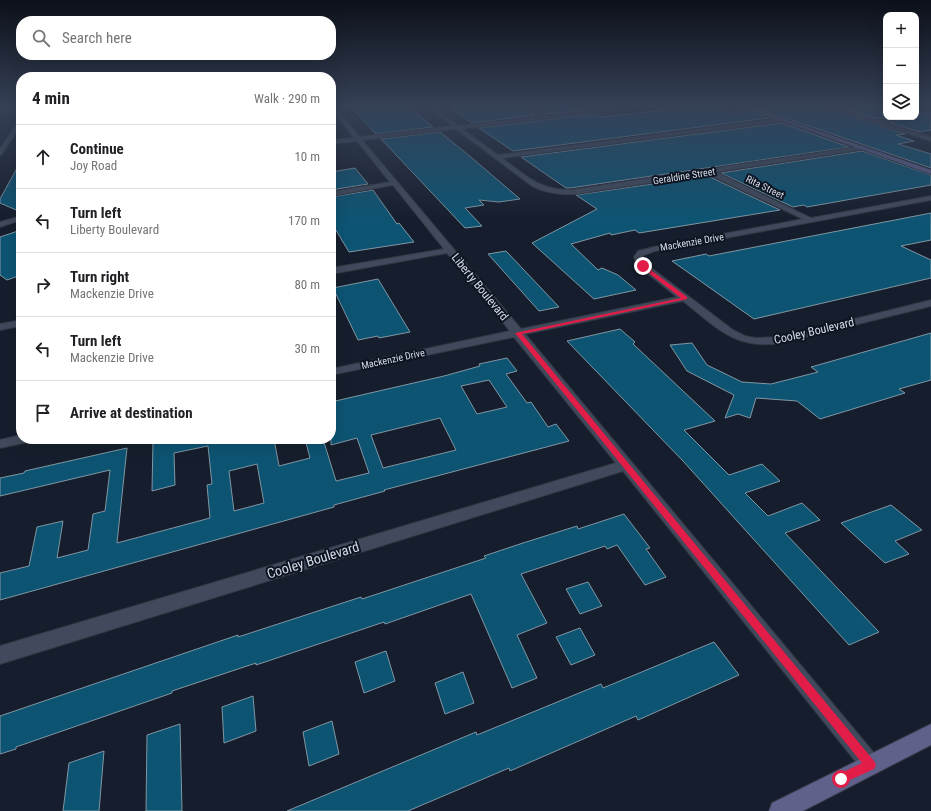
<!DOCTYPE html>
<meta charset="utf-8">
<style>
:root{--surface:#fff;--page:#f2f2f2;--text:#202124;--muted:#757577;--line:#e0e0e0}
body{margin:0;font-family:"Roboto Condensed",sans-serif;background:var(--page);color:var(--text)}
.controls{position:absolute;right:12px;top:12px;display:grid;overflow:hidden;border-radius:8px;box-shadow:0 4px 16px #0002}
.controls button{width:36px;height:36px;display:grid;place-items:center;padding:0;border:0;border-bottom:1px solid var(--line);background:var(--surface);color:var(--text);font:20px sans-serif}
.stop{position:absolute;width:12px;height:12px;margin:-9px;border:3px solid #e11d48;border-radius:50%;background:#fff}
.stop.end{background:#e11d48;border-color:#fff;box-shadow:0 1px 4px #0008}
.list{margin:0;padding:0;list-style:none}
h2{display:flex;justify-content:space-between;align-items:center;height:52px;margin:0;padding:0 16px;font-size:17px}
h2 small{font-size:13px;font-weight:400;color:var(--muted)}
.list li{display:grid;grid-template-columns:26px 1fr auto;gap:12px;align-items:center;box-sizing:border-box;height:64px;padding:0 16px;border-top:1px solid var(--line)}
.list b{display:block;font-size:15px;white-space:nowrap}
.list p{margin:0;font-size:13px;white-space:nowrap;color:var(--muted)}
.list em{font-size:13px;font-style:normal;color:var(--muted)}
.icon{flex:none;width:22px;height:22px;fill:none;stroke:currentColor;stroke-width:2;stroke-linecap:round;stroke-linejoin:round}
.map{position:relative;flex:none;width:931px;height:811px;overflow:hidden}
.search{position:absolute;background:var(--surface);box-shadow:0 4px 16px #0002;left:16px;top:16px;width:320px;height:44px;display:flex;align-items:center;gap:10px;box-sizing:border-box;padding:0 14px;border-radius:16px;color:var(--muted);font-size:15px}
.panel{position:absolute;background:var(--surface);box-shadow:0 4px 16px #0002;left:16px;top:72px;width:320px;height:372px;border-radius:16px}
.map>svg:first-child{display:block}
.building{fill:#0d5473;stroke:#8096a3;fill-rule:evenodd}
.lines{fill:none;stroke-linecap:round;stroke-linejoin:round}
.street-casing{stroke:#313743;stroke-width:2}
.secondary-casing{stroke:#313743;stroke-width:2}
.street{fill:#414a5c;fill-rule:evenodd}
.secondary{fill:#60618b;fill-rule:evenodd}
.route{fill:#e11d48}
.labels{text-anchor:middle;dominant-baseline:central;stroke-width:4;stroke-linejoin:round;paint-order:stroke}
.far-street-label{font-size:10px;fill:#d6dce7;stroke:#0d1523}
.street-label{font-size:12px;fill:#d6dce7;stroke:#0d1523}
.near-street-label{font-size:14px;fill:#d6dce7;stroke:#0d1523}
</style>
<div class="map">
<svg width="931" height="811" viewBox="0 0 931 811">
<rect width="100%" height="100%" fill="#161e2d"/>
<!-- building -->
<g class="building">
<path d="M351,107H409L433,127L376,134Z"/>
<path d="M449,107H523L535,115L472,123Z"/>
<path d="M533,107H581L587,110L546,114Z"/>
<path d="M693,107H716L737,115L738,107H741L769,118L513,151L479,128L595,114L602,117Z"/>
<path d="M754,107H824L905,134L896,135L914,141L898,144L931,154V168Z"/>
<path d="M837,107H886V117H890L878,119Z"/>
<path d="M916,111L931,113V130L920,132L890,123L908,117H916Z"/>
<path d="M782,123L849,147L570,188H566L521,157Z"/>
<path d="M440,132L472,158L520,199L499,202L479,200L484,205L465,208L482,226L465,228L381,139Z"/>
<path d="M862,151L931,175V185L807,207L804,205L793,207L721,173Z"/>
<path d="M21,161V212L0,203V199Z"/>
<path d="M355,168L368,184L331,190V172Z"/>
<path d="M708,176L780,210L639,233L635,230L611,235L610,233L571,244L598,270L602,268L618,275L636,290L594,299L532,243L597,209L576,195Z"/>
<path d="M373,190L397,224L399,223L414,242L349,252L331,222V197Z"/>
<path d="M931,213V240L901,246L931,260V278L754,319L672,261L706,254L709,256Z"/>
<path d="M21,230V275L7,280L0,275V237Z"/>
<path d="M506,251L559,307L539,311L488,254Z"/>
<path d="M378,279L410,332L379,338L378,336L358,340L333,288Z"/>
<path d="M620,329L635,342L633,344L715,421L684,430L729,475L762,464L780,481L745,493L768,516L802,503L820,520L785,533L879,632L849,645L683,461L567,341Z"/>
<path d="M931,333V380L899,389L905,393L820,419L797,401L756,398L750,418L738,414L725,418L734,395L687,371L670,345L692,343L707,365L742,382L771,384L818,372L811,367Z"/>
<path d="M507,358L517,371L506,374L527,403L531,402L548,427L556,424L569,441L384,490L385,491L334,505V507L0,600V573L29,566L37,527L63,521L57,558L88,550L93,514L105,511L110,470L0,496V478L24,473L25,471L127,448L117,543L210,518L207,485L212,484L208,446L174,453L175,485L152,491L153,441L160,439H274L279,466L310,458L305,439H323L336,481L369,473L357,438L331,445V402L444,376L480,366L479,364ZM489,380L507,407L477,414L461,386ZM440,418L456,450L383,468L371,435ZM257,464L264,503L234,511L229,471Z"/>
<path d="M891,505L922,530L895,541L909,554L885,563L841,523Z"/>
<path d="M624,514L650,548L646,549L666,577L645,585L617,545L607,549L605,546L521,574L547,623L517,635L537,678L512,688L471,594L385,624L384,622L256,665V663L172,691V693L16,747V749L0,754V716L238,635V637L361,597L362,599L486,558L484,556L523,543L577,526L578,529Z"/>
<path d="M588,582L602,606L580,614L566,589Z"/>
<path d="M580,628L595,655L571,665L556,637Z"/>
<path d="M714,642L739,675L638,720L636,716L510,771L509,768L408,811H287L476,732L477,735L601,684L603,688Z"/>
<path d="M386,651L395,681L364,693L355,662Z"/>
<path d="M463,672L474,703L445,714L435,683Z"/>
<path d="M253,696L256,731L224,743L222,707Z"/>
<path d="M332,721L339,754L309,766L303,732Z"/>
<path d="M180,724L182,811H146L147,735Z"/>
<path d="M104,751L99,811H63L69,763Z"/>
</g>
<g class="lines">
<!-- street casing -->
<g class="street-casing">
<g id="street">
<path d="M331,107H335L360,137L453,126L428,107H433L458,126L540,116L524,107H530L546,116L623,107H638L462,129L498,155L783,118L786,120L785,121L502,158C525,175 539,190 570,190L863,146L865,147V149L716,172L811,218L931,196V200L655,251L644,255L642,257L646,264L733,330L745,336L755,338L782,337L931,300V306L782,343C735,350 717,328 683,301L525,334L878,758L881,765L878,772L871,775L864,772L623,471L0,664V646L616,463L514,337L331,375V369L510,331L447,253L331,274V268L444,249L393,185L331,196V192L390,182L357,141L331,144V140L354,138ZM456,129L532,186C546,193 560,195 576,194L708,174L803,219L654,247L638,251L634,257L637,265L677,297L521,329L362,140Z"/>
<path d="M825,107H832L878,121L897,117H907L884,123L931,137V141Z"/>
<path d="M21,119V125L2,154L0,155V149L19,120Z"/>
<path d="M21,216V220L0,227V222Z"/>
<path d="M21,320V326L0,330V324Z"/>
<path d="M21,435V439H29L28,442L0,448V440Z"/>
</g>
</g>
<!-- secondary casing -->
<g class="secondary-casing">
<g id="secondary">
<path d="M742,107H749L931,170V174Z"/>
<path d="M931,724V745L803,811H769L772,803Z"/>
</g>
</g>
<!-- street -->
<use href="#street" class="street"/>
<!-- secondary -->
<use href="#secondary" class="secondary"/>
</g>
<!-- sky -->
<linearGradient id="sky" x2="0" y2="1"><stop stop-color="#0c1019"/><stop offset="0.48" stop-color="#364157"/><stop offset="1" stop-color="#364157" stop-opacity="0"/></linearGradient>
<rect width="931" height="221" fill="url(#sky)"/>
<!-- route -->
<path class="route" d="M641,265H644L687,297V299L522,334L874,761L876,765L874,769L841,784L837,783L836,779L837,775L862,763L515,333L681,298L641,267Z"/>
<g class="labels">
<!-- far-street labels -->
<g class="far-street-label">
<text transform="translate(684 176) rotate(-9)">Geraldine Street</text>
<text transform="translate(765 187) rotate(26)">Rita Street</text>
<text transform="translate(692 242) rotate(-10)">Mackenzie Drive</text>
<text transform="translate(393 359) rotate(-12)">Mackenzie Drive</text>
</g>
<!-- street labels -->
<g class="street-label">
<text transform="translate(480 287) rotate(51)">Liberty Boulevard</text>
<text transform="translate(814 331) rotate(-13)">Cooley Boulevard</text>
</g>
<!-- near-street labels -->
<g class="near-street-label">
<text transform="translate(313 560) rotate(-17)">Cooley Boulevard</text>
</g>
</g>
</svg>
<div class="controls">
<button>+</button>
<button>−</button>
<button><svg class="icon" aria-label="layers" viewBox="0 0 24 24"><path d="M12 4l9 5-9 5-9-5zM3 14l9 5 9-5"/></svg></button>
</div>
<div class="stop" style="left:841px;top:779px"></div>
<div class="stop end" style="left:643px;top:266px"></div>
<div class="search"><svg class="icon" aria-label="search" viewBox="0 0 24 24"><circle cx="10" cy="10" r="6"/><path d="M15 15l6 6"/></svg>Search here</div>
<section class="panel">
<h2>4 min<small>Walk · 290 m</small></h2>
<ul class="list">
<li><svg class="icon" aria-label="ahead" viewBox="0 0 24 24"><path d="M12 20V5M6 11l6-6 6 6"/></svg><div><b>Continue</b><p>Joy Road</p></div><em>10 m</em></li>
<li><svg class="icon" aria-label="left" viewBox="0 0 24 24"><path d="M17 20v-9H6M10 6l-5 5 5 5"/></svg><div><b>Turn left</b><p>Liberty Boulevard</p></div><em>170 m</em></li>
<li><svg class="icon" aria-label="right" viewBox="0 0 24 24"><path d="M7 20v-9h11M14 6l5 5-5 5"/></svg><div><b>Turn right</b><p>Mackenzie Drive</p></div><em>80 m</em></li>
<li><svg class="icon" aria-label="left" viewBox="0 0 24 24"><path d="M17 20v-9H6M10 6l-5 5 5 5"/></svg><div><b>Turn left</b><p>Mackenzie Drive</p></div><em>30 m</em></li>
<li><svg class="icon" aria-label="arrive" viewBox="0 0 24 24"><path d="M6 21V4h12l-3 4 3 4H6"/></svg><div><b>Arrive at destination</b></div></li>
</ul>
</section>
</div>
